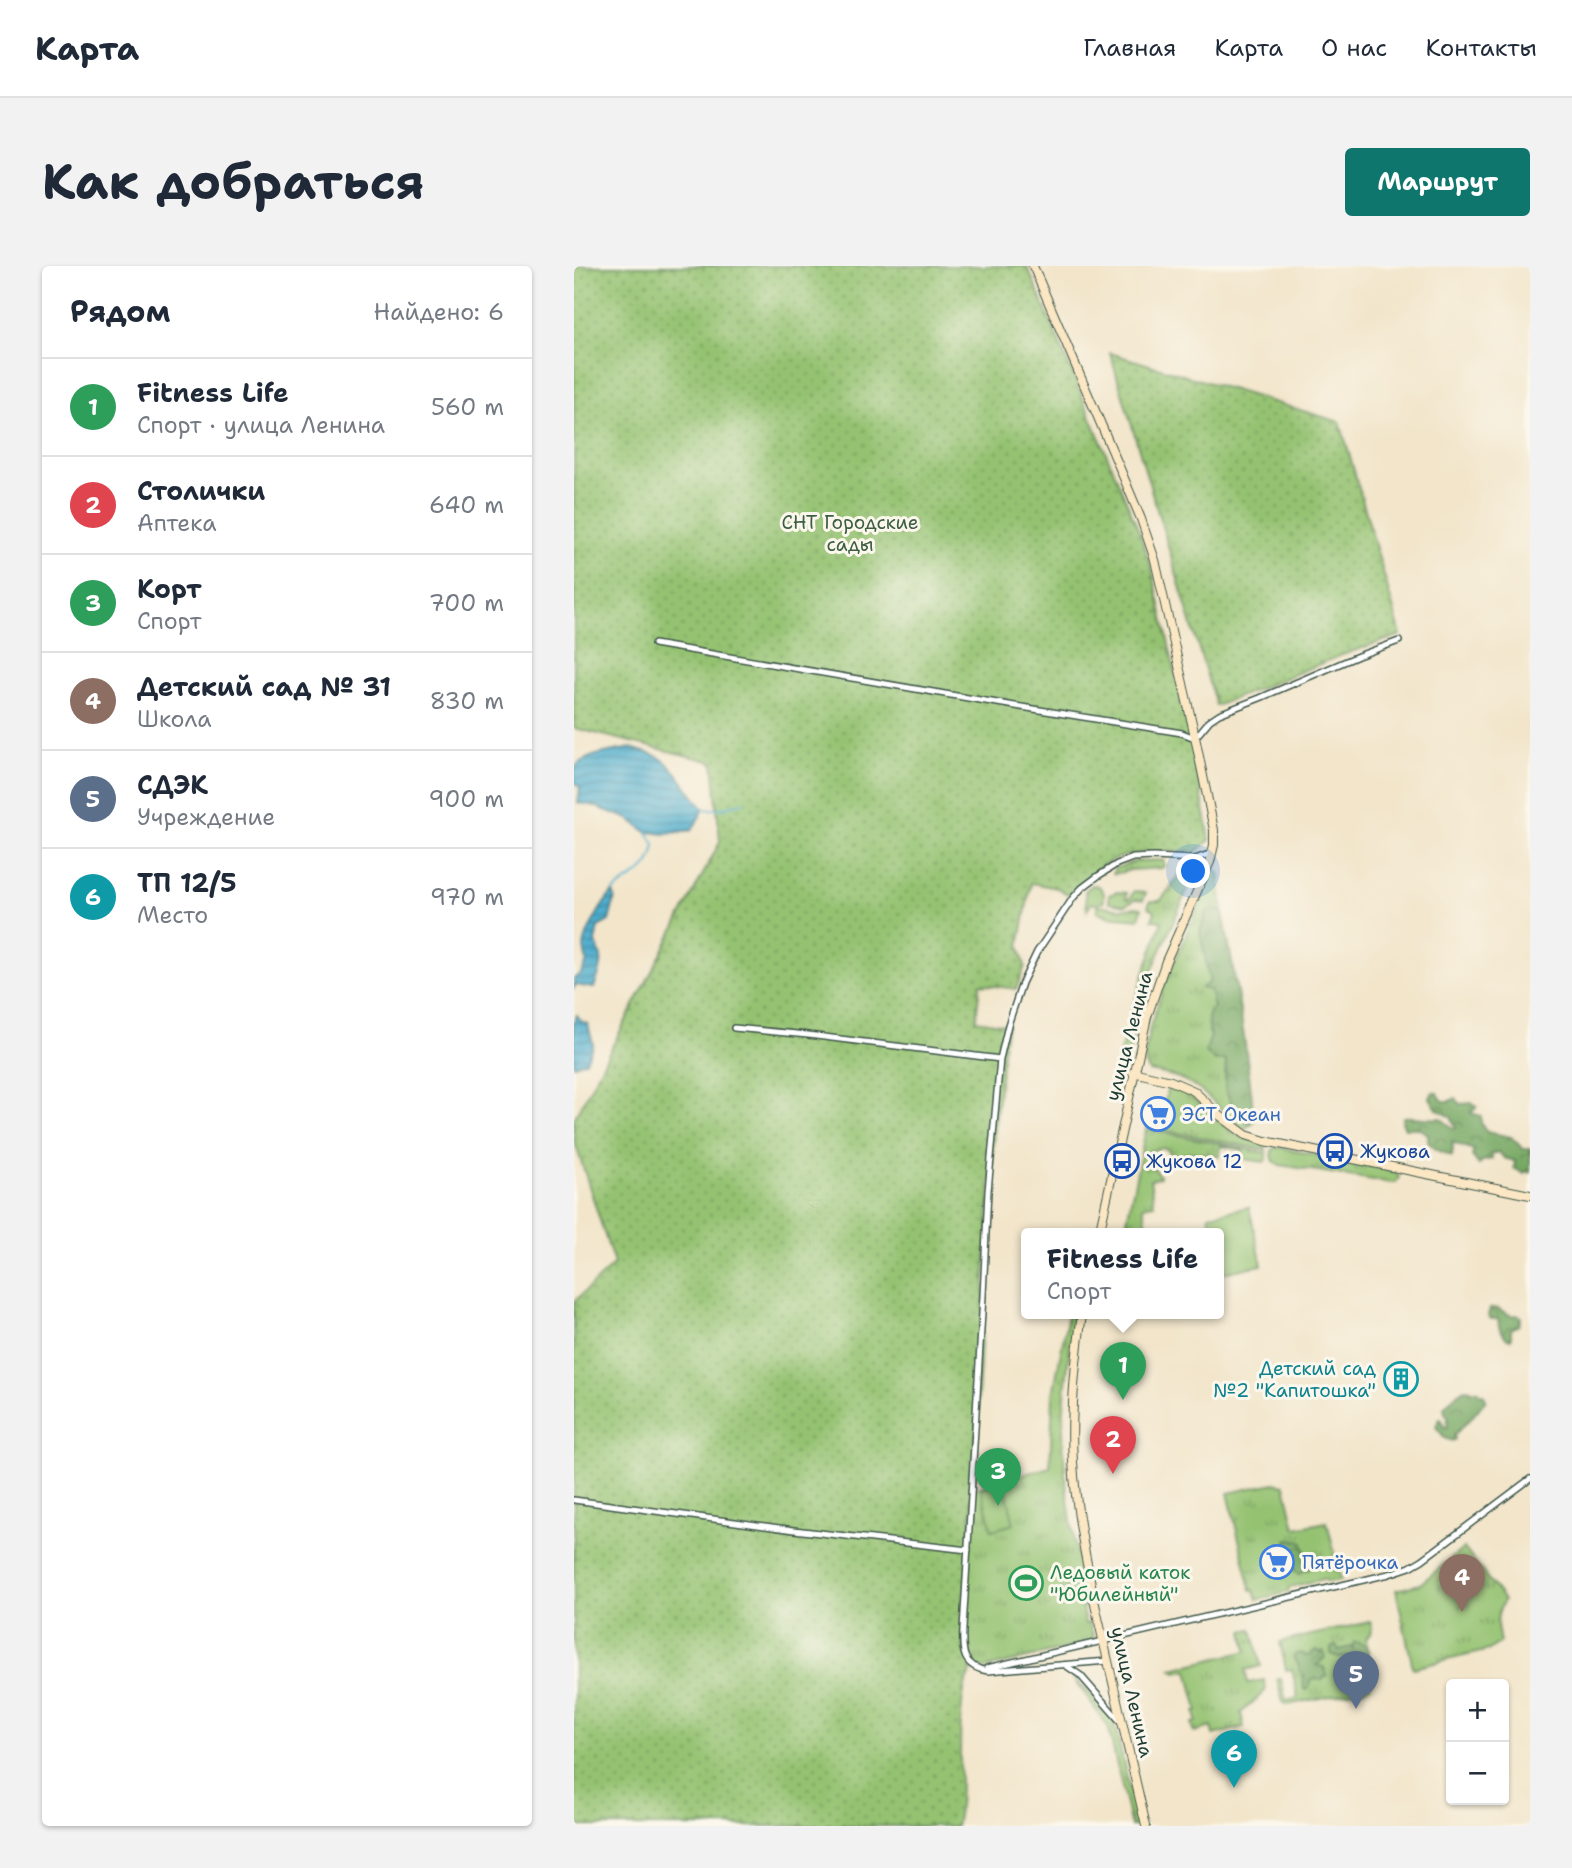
<!DOCTYPE html>
<html lang="ru">
<meta charset="utf-8">
<style>
:root{--surface:#fff;--page:#f2f2f3;--text:#1f2937;--muted:#747a83;--line:#e0e1e3;--accent:#0f766e}
body{margin:0;font-family:"Shantell Sans",sans-serif;background:var(--page);color:var(--text)}
.controls{position:absolute;right:21px;bottom:21px;display:grid;overflow:hidden;border-radius:7px;box-shadow:0 2px 5px #0004}
.controls button{width:63px;height:63px;display:grid;place-items:center;padding:0;border:0;border-bottom:2px solid var(--line);background:var(--surface);color:var(--text);font:35px sans-serif}
.you{position:absolute;left:620px;top:606px;width:24px;height:24px;margin:-18px;border:5px solid #fff;border-radius:50%;background:#1a73e8;box-shadow:0 0 0 10px #1a73e833}
.badge{display:grid;place-items:center;width:46px;height:46px;border-radius:50%;background:var(--accent);color:#fff;font-size:23px;font-weight:700}
.pin{position:absolute;translate:-50% -58px;filter:drop-shadow(0 2px 4px #0008)}
.pin::after{content:'';position:absolute;top:37px;width:24px;height:21px;background:inherit;clip-path:polygon(0 0,100% 0,50% 100%)}
.popup{position:absolute;left:447px;top:962px;width:203px;height:91px;box-sizing:border-box;display:grid;place-content:center;border-radius:7px;background:var(--surface);filter:drop-shadow(0 2px 5px #0005);font-size:23px;white-space:nowrap;color:var(--muted)}
.popup b{font-size:26px;color:var(--text)}
.popup::after{content:'';position:absolute;left:50%;top:100%;margin-left:-14px;border:14px solid transparent;border-top-color:var(--surface)}
.list{margin:0;padding:0;list-style:none}
h2{display:flex;justify-content:space-between;align-items:center;height:91px;margin:0;padding:0 28px;font-size:30px}
h2 small{font-size:23px;font-weight:400;color:var(--muted)}
.list li{display:grid;grid-template-columns:46px 1fr auto;gap:21px;align-items:center;box-sizing:border-box;height:98px;padding:0 28px;border-top:2px solid var(--line)}
.list b{display:block;font-size:26px;white-space:nowrap}
.list p{margin:0;font-size:23px;white-space:nowrap;color:var(--muted)}
.list em{font-size:23px;font-style:normal;color:var(--muted)}
.map{position:relative;flex:none;width:956px;height:1560px;overflow:hidden;border-radius:7px}
header{display:flex;align-items:center;gap:42px;box-sizing:border-box;height:98px;padding:0 35px;background:var(--surface);border-bottom:2px solid var(--line)}
header strong{font-size:33px}
nav{display:flex;gap:38px;margin-inline-start:auto;font-size:24px}
.intro{display:flex;align-items:center;justify-content:space-between;box-sizing:border-box;height:168px;padding:0 42px}
h1{margin:0;font-size:49px}
.button{padding:18px 32px;border-radius:7px;background:var(--accent);color:#fff;font-size:24px;font-weight:700}
main{display:flex;gap:42px;padding:0 42px}
aside{flex:1;background:var(--surface);border-radius:7px;box-shadow:0 2px 5px #0004}
.map>svg:first-child{display:block}
.grass{fill:url(#grass-tufts);stroke:#5a8052;stroke-width:2}
.forest{fill:url(#forest-crowns);stroke:#4b724c;stroke-width:2}
.park{fill:#94c271;stroke:#5a8052;stroke-width:2}
.garden{fill:url(#garden-dots);stroke:#5a8052;stroke-width:2}
.water{fill:url(#water-rules);stroke:#367480;stroke-width:2}
.lines{fill:none;stroke-linecap:round;stroke-linejoin:round}
.stream{stroke:#4daccc;stroke-width:2}
.street-casing{stroke:#3f564a;stroke-width:8}
.secondary-casing{stroke:#3f564a;stroke-width:10}
.street{stroke:#fff;stroke-width:5}
.secondary{stroke:#fbe7c3;stroke-width:8}
.labels{text-anchor:middle;dominant-baseline:central;stroke-width:6;stroke-linejoin:round;paint-order:stroke}
.park-label{font-size:19px;fill:#3c5e43;stroke:#fbf7ec}
.street-label{font-size:19px;fill:#1f3d34;stroke:#fbf7ec}
.shop-label{font-size:19px;fill:#366cbe;stroke:#fbf7ec;text-anchor:start}
.transit-label{font-size:19px;fill:#164399;stroke:#fbf7ec;text-anchor:start}
.culture-label{font-size:19px;fill:#0d838f;stroke:#fbf7ec;text-anchor:end}
.leisure-label{font-size:19px;fill:#27864d;stroke:#fbf7ec;text-anchor:start}
</style>
<header>
<strong>Карта</strong>
<nav><a>Главная</a><a>Карта</a><a>О нас</a><a>Контакты</a></nav>
</header>
<div class="intro"><h1>Как добраться</h1><a class="button">Маршрут</a></div>
<main>
<aside>
<h2>Рядом<small>Найдено: 6</small></h2>
<ul class="list">
<li><span class="badge" style="background:#2e9e5b">1</span><div><b>Fitness Life</b><p>Спорт · улица Ленина</p></div><em>560 m</em></li>
<li><span class="badge" style="background:#e0444e">2</span><div><b>Столички</b><p>Аптека</p></div><em>640 m</em></li>
<li><span class="badge" style="background:#2e9e5b">3</span><div><b>Корт</b><p>Спорт</p></div><em>700 m</em></li>
<li><span class="badge" style="background:#8d6e63">4</span><div><b>Детский сад № 31</b><p>Школа</p></div><em>830 m</em></li>
<li><span class="badge" style="background:#5c6f8a">5</span><div><b>СДЭК</b><p>Учреждение</p></div><em>900 m</em></li>
<li><span class="badge" style="background:#0f9aa8">6</span><div><b>ТП 12/5</b><p>Место</p></div><em>970 m</em></li>
</ul>
</aside>
<div class="map">
<svg width="956" height="1560" viewBox="0 0 956 1560">
<defs>
<pattern id="grass-tufts" width="24" height="20" patternUnits="userSpaceOnUse" patternTransform="scale(1.75)"><rect width="24" height="20" fill="#94c271"/><path d="M3 7l-1-3M5 7V3M7 7l1-3M15 17l-1-3M17 17v-4M19 17l1-3" fill="none" stroke="#789f5e"/></pattern>
<pattern id="forest-crowns" width="20" height="18" patternUnits="userSpaceOnUse" patternTransform="scale(1.75)"><rect width="20" height="18" fill="#77a863"/><path d="M2 6a3 3 0 1 1 6 0M12 15a3 3 0 1 1 6 0" fill="none" stroke="#618a52"/></pattern>
<pattern id="garden-dots" width="8" height="8" patternUnits="userSpaceOnUse" patternTransform="scale(1.75)"><rect width="8" height="8" fill="#94c271"/><path d="M2 2h.1M6 6h.1" fill="none" stroke="#789f5e" stroke-width="1.8" stroke-linecap="round"/></pattern>
<pattern id="water-rules" width="6" height="5" patternUnits="userSpaceOnUse" patternTransform="scale(1.75)"><rect width="6" height="5" fill="#4daccc"/><path d="M0 2.5h6" fill="none" stroke="#3f8da6"/></pattern>
</defs>
<rect width="100%" height="100%" fill="#fbf7ec"/>
<filter id="ink" filterUnits="userSpaceOnUse"><feTurbulence type="fractalNoise" baseFrequency=".0143" numOctaves="2"/><feDisplacementMap in="SourceGraphic" scale="14" xChannelSelector="R" yChannelSelector="G"/><feConvolveMatrix kernelMatrix="1 2 1 2 8 2 1 2 1" color-interpolation-filters="sRGB"/></filter>
<filter id="wash" filterUnits="userSpaceOnUse"><feTurbulence type="fractalNoise" baseFrequency=".00686" numOctaves="4" result="noise"/><feDisplacementMap in="SourceGraphic" scale="28" xChannelSelector="R" yChannelSelector="G"/><feGaussianBlur stdDeviation="1.57" result="paint"/><feColorMatrix in="noise" values="0 0 0 0 0 0 0 0 0 0 0 0 0 0 0 0 0 1.4 0 .05"/><feComposite in="paint" operator="in"/></filter>
<g filter="url(#wash)">
<rect width="100%" height="100%" fill="#f2e5ca"/>
<!-- grass -->
<g class="grass">
<path d="M589,594L591,599L588,602L557,604L541,608L539,607L541,602L562,595Z"/>
<path d="M640,603L645,607L649,647L641,644L626,665L636,717L628,722L636,724L640,741L634,749L636,773L632,786L652,794L651,822L659,843L669,845L672,855L677,858L670,863C652,850 637,830 618,819C605,810 590,808 575,805L571,796V789L576,761L590,720Z"/>
<path d="M606,608L613,615L614,622L580,700L566,742L558,743L588,655L578,654L581,645L574,641L576,635H586L594,625L597,626L598,623L596,622Z"/>
<path d="M518,619L525,620L530,627V636H526L525,639L548,643L562,641L568,642L565,653L532,650V648L524,647L523,638L518,637L513,644L511,625Z"/>
<path d="M560,625L572,627L569,634L562,633L552,639L535,636V629L543,626L553,627L552,632L556,633Z"/>
<path d="M559,749L562,751L563,755L554,791L550,792L546,785Z"/>
<path d="M594,818C624,830 635,850 660,867C670,874 680,875 691,879L692,884L573,861L574,858L590,859L593,836H591Z"/>
<path d="M572,863L693,887V892L690,896L669,893V884L647,880L646,890L618,886L595,891V885L590,882L575,885L578,891L579,900L586,911L576,914L580,938L569,940L574,963L564,966V968H550Z"/>
<path d="M703,881L820,905L823,907L825,912L821,917H818L706,899C699,896 698,893 698,884Z"/>
<path d="M494,1048H500C495,1086 490,1124 489,1162C489,1220 500,1277 512,1334L509,1335L510,1341L508,1342L511,1358L515,1357L521,1375L406,1404L400,1401L389,1382L397,1223L476,1201L479,1128Z"/>
<path d="M700,1217L711,1219L721,1262L753,1256L767,1314L754,1316L750,1313L716,1321L714,1326L683,1334L680,1324H677L654,1227Z"/>
<path d="M890,1282L930,1334C921,1352 922,1358 926,1376L915,1384L839,1402L822,1324L846,1318Z"/>
<path d="M796,1356C799,1362 797,1368 792,1373L799,1413L797,1419L794,1422L714,1439L709,1437L703,1413H707L712,1435L724,1432L718,1403L712,1404L706,1376Z"/>
<path d="M678,1363L687,1400L671,1404L674,1417L690,1414L692,1423L690,1426L667,1447L670,1461L640,1469L638,1461L620,1466L618,1457L623,1456L621,1446L624,1445L614,1404L602,1406L598,1403L673,1385L669,1365Z"/>
<path d="M498,1410L536,1447L540,1455L564,1560H557L534,1461Z"/>
</g>
<!-- forest -->
<g class="forest">
<path d="M641,644L649,647C662,716 674,785 680,855L677,858L672,855L668,846L660,844L651,822L652,794L641,795L632,786L636,773L634,748L640,741L636,724L627,722L636,716L626,665L633,645Z"/>
<path d="M859,826L863,827L869,835H876L882,832L886,838L899,837L903,841L897,847L907,850V857L913,866L937,871L949,883H956V907L953,905L949,907L940,902L941,895L930,892L925,886L918,888V893L909,895L905,899L898,890L900,884L878,876L879,882L878,890L863,884L854,876V868L844,862H831L828,856L829,851C841,850 857,854 866,852L879,862H882L877,851L863,843L856,832Z"/>
<path d="M922,1042L938,1050L943,1049L947,1051L945,1059L937,1063V1073L932,1072L925,1061L924,1053H917L914,1049L916,1043Z"/>
<path d="M891,1123L905,1125L906,1128H910L912,1134L897,1152L880,1169L881,1173L878,1175L870,1172L868,1168L862,1161L865,1152L868,1154L870,1161H873L874,1151L871,1147L870,1141L881,1129Z"/>
<path d="M714,1273L728,1275L737,1302L729,1305L726,1308H723C719,1302 719,1296 717,1289C717,1285 714,1280 713,1275Z"/>
<path d="M782,1376L793,1380L795,1397L790,1396V1392L783,1390L780,1395L775,1396L772,1390L766,1392L757,1388V1382L762,1379L765,1384L777,1381L779,1383V1377Z"/>
<path d="M741,1384H744L746,1387L749,1385L751,1388L750,1393L742,1399L750,1401L753,1409L747,1414L742,1412L735,1415L736,1420L733,1424L730,1423L728,1408L725,1403V1399L719,1391L722,1388L729,1387L730,1390L736,1389Z"/>
</g>
<!-- park -->
<g class="park">
<path d="M675,941L688,999L648,1007L645,996V968H639L635,949Z"/>
<path d="M430,1216L440,1258L418,1264L407,1222Z"/>
</g>
<!-- garden -->
<g class="garden">
<path d="M0,0H453L565,265L578,303L622,500L636,574L622,586C566,585 535,582 495,629L483,622L457,617L445,680L451,700L442,723L406,718L402,754L434,759L430,775L419,879L389,1383L400,1401C377,1426 392,1524 382,1560H0V1036L40,998L0,873V853L146,576L139,496L0,462Z"/>
<path d="M536,87L766,156L827,369L768,389L642,440Z"/>
</g>
<!-- water -->
<g class="water">
<path d="M57,482C66,485 77,487 85,491C105,504 114,525 130,543L118,564L91,568L73,566L55,553L17,539L4,537L6,522L0,515C0,511 0,507 0,504C5,488 43,485 57,482Z"/>
<path d="M39,626L41,632L35,655L24,661L21,676C32,696 27,701 20,722L2,719L0,722V712L6,709L13,696C12,691 10,685 10,680C13,663 28,638 39,626Z"/>
<path d="M3,749L8,756L14,758L19,778L12,795L0,799V755Z"/>
</g>
<g class="lines">
<!-- stream -->
<g class="stream">
<path d="M130,543C145,544 156,540 171,536"/>
<path d="M39,626C59,607 77,609 81,578L73,566"/>
</g>
</g>
</g>
<g filter="url(#ink)">
<g class="lines">
<!-- street casing -->
<g class="street-casing">
<g id="street">
<path d="M80,378L435,439L608,467L621,472L636,454L645,448L686,432L784,390L825,375"/>
<path d="M160,762L234,769L426,793"/>
<path d="M0,1234L220,1264L394,1284"/>
<path d="M534,1395L414,1405C388,1401 388,1385 389,1363L409,1030L414,925L426,793L434,759L448,717L463,686L499,632L508,622L524,610L543,598L559,592L579,591L621,593L638,587"/>
<path d="M491,1399L506,1409L547,1456"/>
<path d="M413,1402L815,1308L836,1301L848,1294L956,1213"/>
</g>
</g>
<!-- secondary casing -->
<g class="secondary-casing">
<g id="secondary">
<path d="M459,0L547,205L567,253L581,294L620,466L640,564V579L636,596L592,695L573,751L525,968"/>
<path d="M559,806L597,815L620,825L645,849L672,869L691,875L956,929"/>
<path d="M508,1048C501,1097 496,1147 499,1196C502,1246 512,1294 522,1343C538,1415 556,1488 572,1560"/>
</g>
</g>
<!-- street -->
<use href="#street" class="street"/>
<!-- secondary -->
<use href="#secondary" class="secondary"/>
</g>
</g>
<!-- icons -->
<defs>
<g id="supermarket-ring" transform="scale(1.75)"><circle r="9.5" fill="#fbf7ec" stroke="#3f7fe0" stroke-width="1.5"/><path d="M-6-5.5h2.5l.6 2H6L4.5 2H-2.5L-4.4-4H-6ZM-1.5 3.2a1.3 1.3 0 1 0 .1 0ZM3 3.2a1.3 1.3 0 1 0 .1 0Z" fill="#3f7fe0"/></g>
<g id="bus-ring" transform="scale(1.75)"><circle r="9.5" fill="#fbf7ec" stroke="#1a4fb4" stroke-width="1.5"/><path d="M-5-6H5V4H4V6H2V4H-2V6H-4V4H-5ZM-3.5-4V0h7V-4ZM-3.5 1.2v1.5H-2V1.2ZM2 1.2v1.5H3.5V1.2Z" fill="#1a4fb4"/></g>
<g id="building-ring" transform="scale(1.75)"><circle r="9.5" fill="#fbf7ec" stroke="#0f9aa8" stroke-width="1.5"/><path d="M-4-6H4V6H1V3H-1V6H-4ZM-2.5-4.3h1.7v1.8h-1.7ZM.8-4.3h1.7v1.8H.8ZM-2.5-1h1.7V.8h-1.7ZM.8-1h1.7V.8H.8Z" fill="#0f9aa8"/></g>
<g id="stadium-ring" transform="scale(1.75)"><circle r="9.5" fill="#fbf7ec" stroke="#2e9e5b" stroke-width="1.5"/><path d="M0-5a6.5 5 0 1 0 0 10a6.5 5 0 1 0 0-10ZM-3.5-1.8h7v3.6h-7Z" fill="#2e9e5b"/></g>
</defs>
<g fill-rule="evenodd">
<use href="#supermarket-ring" x="584" y="848"/>
<use href="#bus-ring" x="761" y="885"/>
<use href="#bus-ring" x="548" y="895"/>
<use href="#building-ring" x="827" y="1113"/>
<use href="#supermarket-ring" x="703" y="1296"/>
<use href="#stadium-ring" x="452" y="1317"/>
</g>
<g class="labels">
<!-- park labels -->
<g class="park-label">
<text x="276" y="256">СНТ Городские<tspan x="276" dy="22">сады</tspan></text>
</g>
<!-- street labels -->
<g class="street-label">
<text transform="translate(555 770) rotate(-75)">улица Ленина</text>
<text transform="translate(558 1426) rotate(77)">улица Ленина</text>
</g>
<!-- shop labels -->
<g class="shop-label">
<text x="608" y="848">ЭСТ Океан</text>
<text x="728" y="1296">Пятёрочка</text>
</g>
<!-- transit labels -->
<g class="transit-label">
<text x="786" y="885">Жукова</text>
<text x="572" y="895">Жукова 12</text>
</g>
<!-- culture labels -->
<g class="culture-label">
<text x="802" y="1102">Детский сад<tspan x="802" dy="22">№2 "Капитошка"</tspan></text>
</g>
<!-- leisure labels -->
<g class="leisure-label">
<text x="476" y="1306">Ледовый каток<tspan x="476" dy="22">"Юбилейный"</tspan></text>
</g>
</g>
</svg>
<div class="controls">
<button>+</button>
<button>−</button>
</div>
<div class="you"></div>
<div class="pin badge" style="left:549px;top:1134px;background:#2e9e5b">1</div>
<div class="popup"><b>Fitness Life</b>Спорт</div>
<div class="pin badge" style="left:539px;top:1208px;background:#e0444e">2</div>
<div class="pin badge" style="left:424px;top:1240px;background:#2e9e5b">3</div>
<div class="pin badge" style="left:888px;top:1346px;background:#8d6e63">4</div>
<div class="pin badge" style="left:782px;top:1443px;background:#5c6f8a">5</div>
<div class="pin badge" style="left:660px;top:1522px;background:#0f9aa8">6</div>
</div>
</main>
